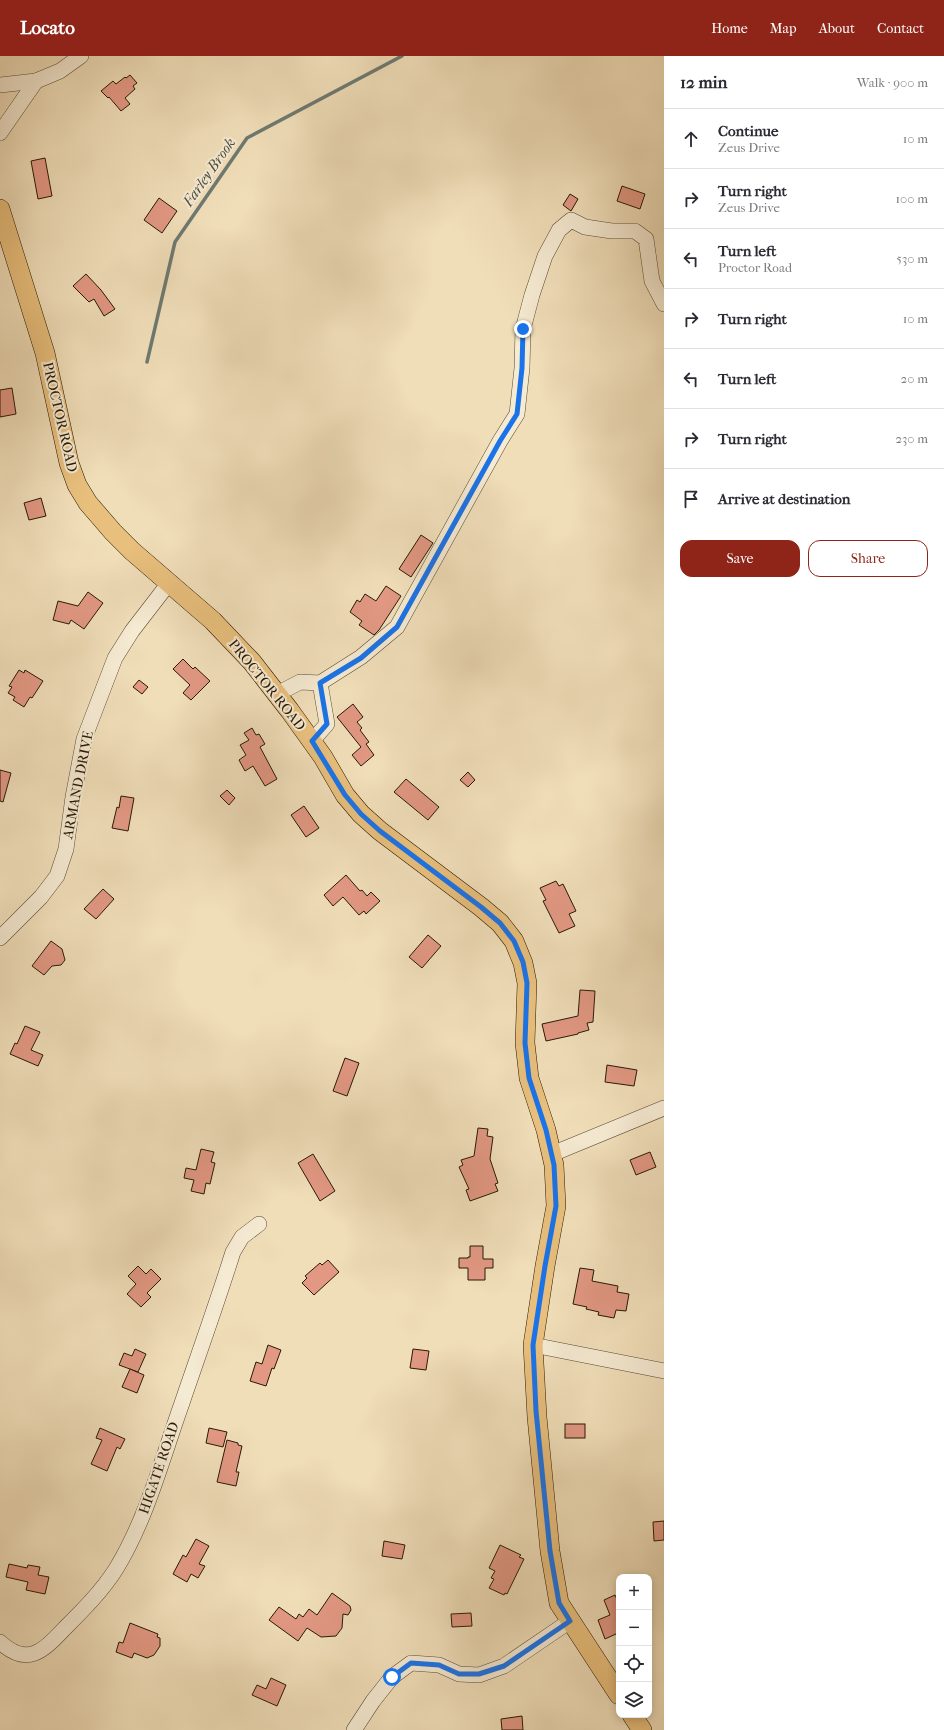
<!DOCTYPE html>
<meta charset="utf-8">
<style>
:root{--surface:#fff;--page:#f2f2f3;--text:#2b2b33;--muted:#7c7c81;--line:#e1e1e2;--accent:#8f2418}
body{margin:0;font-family:"IM FELL French Canon",serif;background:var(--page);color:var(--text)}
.controls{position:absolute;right:12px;bottom:12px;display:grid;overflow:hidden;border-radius:8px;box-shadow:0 2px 10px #0003}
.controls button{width:36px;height:36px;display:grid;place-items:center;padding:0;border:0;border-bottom:1px solid var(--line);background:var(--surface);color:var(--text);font:20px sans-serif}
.stop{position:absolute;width:12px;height:12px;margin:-9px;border:3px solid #1a73e8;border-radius:50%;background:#fff}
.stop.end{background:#1a73e8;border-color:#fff;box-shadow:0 1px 4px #0008}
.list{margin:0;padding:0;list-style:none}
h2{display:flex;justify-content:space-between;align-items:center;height:52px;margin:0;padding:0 16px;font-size:17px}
h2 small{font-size:13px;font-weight:400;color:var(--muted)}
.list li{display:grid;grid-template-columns:26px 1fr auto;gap:12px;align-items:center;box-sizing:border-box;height:60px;padding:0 16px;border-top:1px solid var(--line)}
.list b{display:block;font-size:15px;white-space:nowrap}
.list p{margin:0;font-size:13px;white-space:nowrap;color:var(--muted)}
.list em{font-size:13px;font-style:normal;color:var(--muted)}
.actions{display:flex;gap:8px;padding:12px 16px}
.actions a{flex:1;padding:9px 0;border:1px solid var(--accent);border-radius:12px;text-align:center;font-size:14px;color:var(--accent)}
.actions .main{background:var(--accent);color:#fff}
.icon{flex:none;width:22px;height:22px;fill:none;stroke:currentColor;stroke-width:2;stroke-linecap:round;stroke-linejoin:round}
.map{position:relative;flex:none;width:664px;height:1674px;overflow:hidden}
header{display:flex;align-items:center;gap:24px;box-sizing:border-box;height:56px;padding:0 20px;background:var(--accent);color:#fff}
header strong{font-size:19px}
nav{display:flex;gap:22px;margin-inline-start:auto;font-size:14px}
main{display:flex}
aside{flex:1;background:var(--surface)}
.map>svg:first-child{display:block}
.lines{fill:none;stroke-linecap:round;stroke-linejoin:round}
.stream{stroke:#6e7a71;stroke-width:3.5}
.building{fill:#e29883;stroke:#271906}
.minor-casing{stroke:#594a33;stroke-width:16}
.major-casing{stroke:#271906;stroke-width:20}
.minor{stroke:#f5ead2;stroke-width:15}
.major{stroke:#e8bf7c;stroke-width:19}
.route{stroke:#1a73e8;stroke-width:5}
.labels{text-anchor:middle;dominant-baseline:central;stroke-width:4;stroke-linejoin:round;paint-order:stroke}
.street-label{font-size:14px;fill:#271906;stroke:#f5ead2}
.water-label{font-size:15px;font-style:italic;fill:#505144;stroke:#f5ead2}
</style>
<header>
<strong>Locato</strong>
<nav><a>Home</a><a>Map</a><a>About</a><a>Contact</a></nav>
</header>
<main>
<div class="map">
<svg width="664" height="1674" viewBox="0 0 664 1674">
<rect width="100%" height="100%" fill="#f0deb9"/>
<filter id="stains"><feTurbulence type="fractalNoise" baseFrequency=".005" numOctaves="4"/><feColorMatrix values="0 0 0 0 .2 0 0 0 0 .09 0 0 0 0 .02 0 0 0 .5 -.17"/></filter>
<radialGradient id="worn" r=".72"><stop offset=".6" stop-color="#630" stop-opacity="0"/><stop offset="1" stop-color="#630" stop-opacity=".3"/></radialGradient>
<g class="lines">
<!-- stream -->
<path class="stream" d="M147,306L175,186L247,82L402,0"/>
</g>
<!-- building -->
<g class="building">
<path d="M130,19L137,27L133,30L135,33L125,42L130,48L121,55L109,41L108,42L101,35L113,25L116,28L125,21L126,22Z"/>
<path d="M45,102L52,140L38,143L31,105Z"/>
<path d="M622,130L645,138L640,153L617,145Z"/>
<path d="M570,138L578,143L571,155L563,149Z"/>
<path d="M159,142L177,155L162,177L144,164Z"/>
<path d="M86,218L101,234L115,253L104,260L94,243L89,246L73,230Z"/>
<path d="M12,332L16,358L0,361V334Z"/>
<path d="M41,442L46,460L29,464L24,447Z"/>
<path d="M421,479L433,487L411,521L399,513Z"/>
<path d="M386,530L401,540L379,574L374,579L359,569L362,565L350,556L357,544L360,546L365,538L376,545Z"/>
<path d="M88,536L103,547L84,573L71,564L69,568L53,564L58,545L78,550Z"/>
<path d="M183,603L193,613L195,611L210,625L191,644L183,637L190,629L173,613Z"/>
<path d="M19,614L24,617L25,614L43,625L32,642L30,641L24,651L13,644L15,641L8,637L12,631L9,630Z"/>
<path d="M139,624L148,631L142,638L133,631Z"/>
<path d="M353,648L363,661L357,666L362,672L360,674L369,686L366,688L374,699L361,710L352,699L361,691L337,661Z"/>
<path d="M252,672L256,679L259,678L265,688L260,691L277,723L265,730L253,710L245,715L239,704L246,699L240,689L249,684L244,677Z"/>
<path d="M0,714L11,717L3,746L0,745Z"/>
<path d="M468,716L475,724L468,731L460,724Z"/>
<path d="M406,723L439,751L428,764L394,736Z"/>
<path d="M227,734L235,742L229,749L220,740Z"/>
<path d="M121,740L134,742L128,775L112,772L117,751L119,752Z"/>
<path d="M304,750L319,772L306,781L291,759Z"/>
<path d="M346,819L360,835L362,834L367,840L371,836L380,845L366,858L364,855L359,859L343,841L333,850L324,839Z"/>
<path d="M556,825L559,830L563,828L576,855L569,858L575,870L559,877L543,845L546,844L540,832Z"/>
<path d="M103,833L114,843L96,863L84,853Z"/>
<path d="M428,879L441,890L422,912L409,901Z"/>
<path d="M51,885L62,893L65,904L61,909L52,910L44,919L32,910Z"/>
<path d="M580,934L595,935L593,966L587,967L589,974L578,977V978L546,985L542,968L578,960Z"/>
<path d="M25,970L40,976L31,994L43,999L38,1010L10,998L15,987L17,988Z"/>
<path d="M345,1002L359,1007L347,1040L333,1035Z"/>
<path d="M607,1009L637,1014L634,1030L605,1026Z"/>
<path d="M478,1072L488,1073L487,1080L493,1081L490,1103L498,1127L495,1128L498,1135L470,1145L466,1134L469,1133L459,1111L463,1109L461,1104L474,1100Z"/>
<path d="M201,1093L214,1096L211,1106L215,1107L210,1128L206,1127L204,1138L191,1135L194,1124L184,1122L186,1112L196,1114Z"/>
<path d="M650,1096L656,1111L636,1119L630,1104Z"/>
<path d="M313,1098L335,1135L320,1145L298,1107Z"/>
<path d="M470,1190H483V1203H493V1212H485V1224H468V1212H459V1202H468V1201H470Z"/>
<path d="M328,1204L339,1216L314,1239L302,1227L307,1222L305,1220L320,1207L322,1209Z"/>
<path d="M138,1210L146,1218L151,1213L161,1223L147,1237L151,1241L141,1251L127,1238L136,1228L128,1220Z"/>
<path d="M580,1212L594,1214L592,1225L618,1230L617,1236L629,1238L626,1255L616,1254L614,1262L598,1259L599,1256L586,1253L587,1251L573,1248Z"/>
<path d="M268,1289L281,1294L274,1313L272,1312L266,1330L250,1325L256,1306L262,1308Z"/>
<path d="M135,1293L146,1298L138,1316L119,1309L124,1297L132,1300Z"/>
<path d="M413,1293L429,1295L426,1314L410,1312Z"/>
<path d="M130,1313L144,1319L137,1337L122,1331Z"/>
<rect x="565" y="1368" width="20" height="14"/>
<path d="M100,1372L125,1383L120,1393L117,1391L107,1415L91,1408L102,1384L96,1382Z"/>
<path d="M209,1372L227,1376L223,1391L206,1387Z"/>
<path d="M227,1384L238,1387V1389L242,1390L236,1416H239L236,1430L217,1426Z"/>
<path d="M664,1465V1484L654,1485L653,1466Z"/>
<path d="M196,1483L209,1490L199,1508L205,1510L198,1522L191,1518L187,1526L173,1518L183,1499L186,1501Z"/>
<path d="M384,1485L405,1489L402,1503L382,1500Z"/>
<path d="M500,1489L521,1499L519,1501L524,1503L507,1538L505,1537L504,1539L489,1532L494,1523L491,1522L495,1515L489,1512Z"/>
<path d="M9,1508L27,1512L28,1509L40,1511L38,1519L49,1521L45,1538L26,1534L28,1526L6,1521Z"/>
<path d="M332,1537L350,1550L351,1554L348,1559L343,1558L342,1572L336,1580L321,1581L307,1572L298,1585L269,1564L279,1551L296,1563L299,1558L303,1561L309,1553L317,1559Z"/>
<path d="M615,1539L619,1548V1580L618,1577L605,1583L598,1564L610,1559L604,1544Z"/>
<path d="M471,1557L472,1570L452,1571L451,1558Z"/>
<path d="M130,1567L158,1578L157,1581L160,1582V1590L154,1599L147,1602L134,1597L132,1602L116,1596L119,1586L123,1587Z"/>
<path d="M271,1622L286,1629L277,1650L252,1639L257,1629L266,1633Z"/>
<path d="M522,1660L523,1674H502L501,1663Z"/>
</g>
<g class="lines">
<!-- minor casing -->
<g class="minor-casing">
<g id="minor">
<path d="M0,29L36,25L60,15L81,0"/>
<path d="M0,77L36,25"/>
<path d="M320,627L361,601L397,571L500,385L517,358L522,312L523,273L532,239L545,200L559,174L571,164L585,171L612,175H635L646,183L652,225L664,248"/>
<path d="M277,638L300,626L320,627L327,668L312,685"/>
<path d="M0,882L41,841L57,820L66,793L73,741L84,683L115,602L132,575L169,527"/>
<path d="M552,1098L664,1052"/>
<path d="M533,1289L664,1315"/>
<path d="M0,1586C28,1612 44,1594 65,1572C83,1554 102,1535 116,1513C147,1462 162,1403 182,1347C199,1297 217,1247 233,1196L242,1181L259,1168"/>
<path d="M354,1674L373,1645L392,1621L411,1607L439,1609L459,1618L479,1619L504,1610L570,1565"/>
</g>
</g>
<!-- major casing -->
<g class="major-casing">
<g id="major">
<path d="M0,153L45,297L69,407L77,429L88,447L113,476L132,495L213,565L252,606L290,655L323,701L345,739L361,758L380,775L481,851L500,867L514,885L523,907L527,927L525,987L529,1022L546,1074L554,1109L556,1150L545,1210L533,1289L537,1361L550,1495L559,1547L619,1639"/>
<path d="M632,1659L642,1674"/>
</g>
</g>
<!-- minor -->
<use href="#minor" class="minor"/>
<!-- major -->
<use href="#major" class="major"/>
</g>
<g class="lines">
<!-- route -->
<path class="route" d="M392,1621L411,1607L439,1609L459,1618H479L504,1610L570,1565L559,1547L550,1495L536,1355L533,1289L545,1210L556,1150L554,1109L546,1074L529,1022L525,987L527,927L523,906L514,885L500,867L481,851L380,775L361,758L345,739L312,685L327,668L320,627L361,602L397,571L500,385L517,358L522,312L523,273"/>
</g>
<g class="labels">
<!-- street labels -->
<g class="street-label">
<text transform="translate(60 361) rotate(77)">PROCTOR ROAD</text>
<text transform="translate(267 629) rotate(51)">PROCTOR ROAD</text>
<text transform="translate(78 729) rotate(-79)">ARMAND DRIVE</text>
<text transform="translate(159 1412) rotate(-71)">HIGATE ROAD</text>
</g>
<!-- water labels -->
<g class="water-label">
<text transform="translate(209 116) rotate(-55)">Farley Brook</text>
</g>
</g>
<rect width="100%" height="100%" filter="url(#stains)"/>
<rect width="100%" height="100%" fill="url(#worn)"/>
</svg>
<div class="controls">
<button>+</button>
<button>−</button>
<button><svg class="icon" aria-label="locate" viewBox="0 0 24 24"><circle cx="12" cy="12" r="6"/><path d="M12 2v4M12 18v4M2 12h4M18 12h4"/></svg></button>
<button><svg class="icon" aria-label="layers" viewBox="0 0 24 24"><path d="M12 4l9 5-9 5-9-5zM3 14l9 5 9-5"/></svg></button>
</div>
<div class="stop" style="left:392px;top:1621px"></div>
<div class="stop end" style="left:523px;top:273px"></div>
</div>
<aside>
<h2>12 min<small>Walk · 900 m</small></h2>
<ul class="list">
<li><svg class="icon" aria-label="ahead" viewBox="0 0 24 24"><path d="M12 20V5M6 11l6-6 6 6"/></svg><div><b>Continue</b><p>Zeus Drive</p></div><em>10 m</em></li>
<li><svg class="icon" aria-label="right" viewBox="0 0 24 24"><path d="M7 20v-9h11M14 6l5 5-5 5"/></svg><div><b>Turn right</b><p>Zeus Drive</p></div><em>100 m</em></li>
<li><svg class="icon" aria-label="left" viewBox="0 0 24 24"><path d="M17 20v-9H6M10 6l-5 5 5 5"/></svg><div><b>Turn left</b><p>Proctor Road</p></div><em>530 m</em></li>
<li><svg class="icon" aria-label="right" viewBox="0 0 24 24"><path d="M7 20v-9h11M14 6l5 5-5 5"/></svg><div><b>Turn right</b></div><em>10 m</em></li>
<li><svg class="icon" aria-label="left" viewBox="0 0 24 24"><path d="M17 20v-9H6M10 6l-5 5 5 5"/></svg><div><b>Turn left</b></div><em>20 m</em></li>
<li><svg class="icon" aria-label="right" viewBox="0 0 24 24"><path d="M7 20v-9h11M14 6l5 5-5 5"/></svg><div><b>Turn right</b></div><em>230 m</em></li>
<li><svg class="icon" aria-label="arrive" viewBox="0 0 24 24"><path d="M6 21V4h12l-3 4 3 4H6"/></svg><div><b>Arrive at destination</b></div></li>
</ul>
<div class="actions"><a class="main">Save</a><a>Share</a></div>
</aside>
</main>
